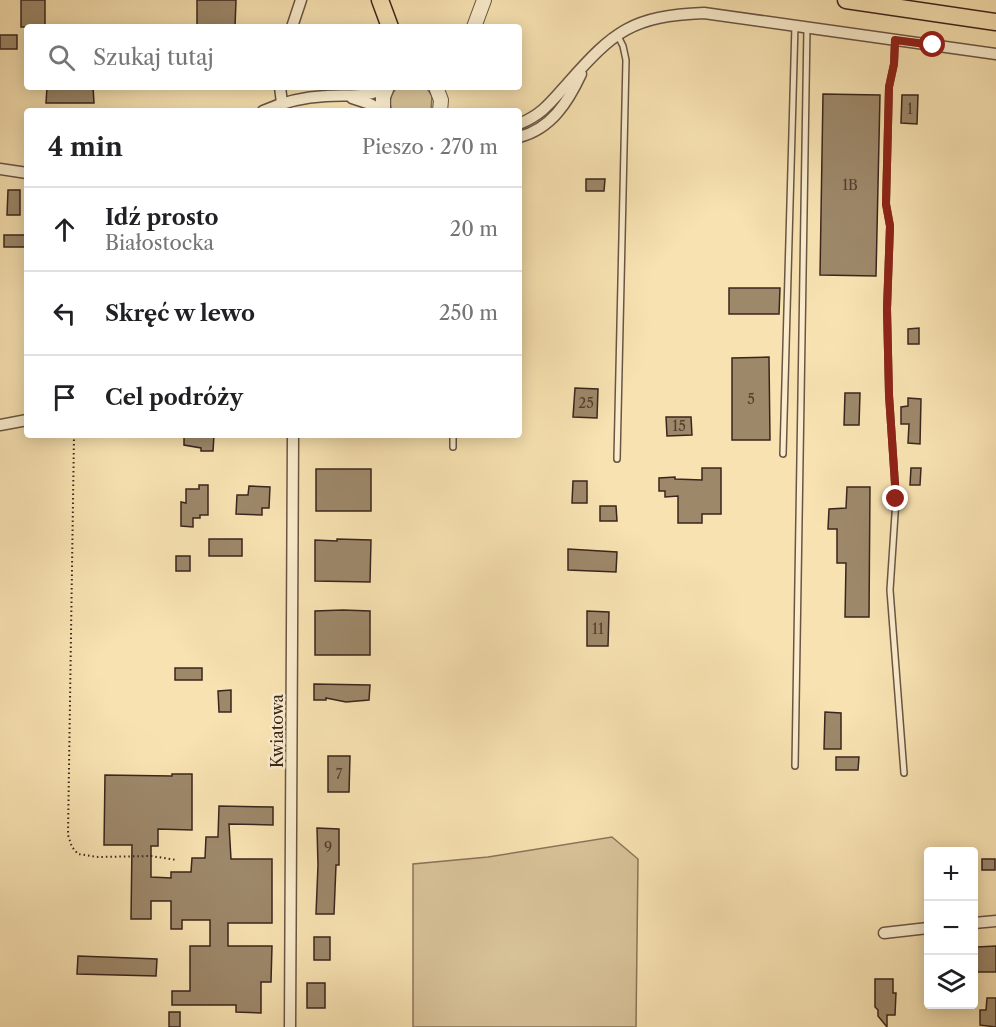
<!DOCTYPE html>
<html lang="pl">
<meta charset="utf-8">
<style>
:root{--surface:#fff;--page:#f2f2f2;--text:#202124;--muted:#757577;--line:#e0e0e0}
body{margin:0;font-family:"Libre Caslon Text",serif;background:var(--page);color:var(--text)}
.controls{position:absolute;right:18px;bottom:18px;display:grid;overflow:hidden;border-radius:6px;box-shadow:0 3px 15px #0003}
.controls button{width:54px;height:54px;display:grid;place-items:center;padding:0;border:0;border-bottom:2px solid var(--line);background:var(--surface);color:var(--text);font:30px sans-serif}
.stop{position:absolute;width:18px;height:18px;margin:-14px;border:4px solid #8f2418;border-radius:50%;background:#fff}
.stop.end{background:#8f2418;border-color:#fff;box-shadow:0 2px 6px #0008}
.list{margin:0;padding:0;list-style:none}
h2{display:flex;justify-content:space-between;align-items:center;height:78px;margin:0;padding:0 24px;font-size:26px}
h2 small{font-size:20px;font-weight:400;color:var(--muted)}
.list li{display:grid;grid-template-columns:39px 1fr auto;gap:18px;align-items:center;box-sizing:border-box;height:84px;padding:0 24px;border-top:2px solid var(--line)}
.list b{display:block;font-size:22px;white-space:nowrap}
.list p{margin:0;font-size:20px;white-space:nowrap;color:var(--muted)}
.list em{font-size:20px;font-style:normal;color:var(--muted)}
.icon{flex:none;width:33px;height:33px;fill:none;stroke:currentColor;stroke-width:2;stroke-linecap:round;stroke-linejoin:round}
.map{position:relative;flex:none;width:996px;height:1027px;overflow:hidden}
.search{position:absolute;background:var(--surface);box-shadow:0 3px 15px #0003;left:24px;top:24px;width:498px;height:66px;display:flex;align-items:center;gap:15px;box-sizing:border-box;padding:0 21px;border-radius:6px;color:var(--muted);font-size:22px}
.panel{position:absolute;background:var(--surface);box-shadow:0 3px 15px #0003;left:24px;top:108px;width:498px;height:330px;border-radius:6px}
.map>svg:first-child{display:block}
.green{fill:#d8c298;stroke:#89745b;stroke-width:1.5}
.building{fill:#9d886a;stroke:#3a261e;stroke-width:1.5}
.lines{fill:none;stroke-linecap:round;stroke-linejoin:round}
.service-casing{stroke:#6a5543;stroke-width:8}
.minor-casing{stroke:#6a5543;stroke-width:13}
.tertiary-casing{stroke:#6a5543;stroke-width:16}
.trunk-casing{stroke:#3a261e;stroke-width:19}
.path{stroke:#3a261e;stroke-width:2;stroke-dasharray:1.5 3;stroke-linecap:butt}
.service{stroke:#faeccc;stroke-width:5}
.minor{stroke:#faeccc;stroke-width:10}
.tertiary{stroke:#faeccc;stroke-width:14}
.trunk{stroke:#f8e2b1;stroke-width:16}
.route{stroke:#8f2418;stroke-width:8}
.labels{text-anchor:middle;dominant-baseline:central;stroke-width:5;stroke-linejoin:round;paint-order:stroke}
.number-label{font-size:14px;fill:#533e31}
.street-label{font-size:16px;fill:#3a261e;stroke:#faeccc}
</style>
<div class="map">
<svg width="996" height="1027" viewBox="0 0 996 1027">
<rect width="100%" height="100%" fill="#f8e2b1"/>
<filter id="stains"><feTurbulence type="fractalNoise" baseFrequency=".00333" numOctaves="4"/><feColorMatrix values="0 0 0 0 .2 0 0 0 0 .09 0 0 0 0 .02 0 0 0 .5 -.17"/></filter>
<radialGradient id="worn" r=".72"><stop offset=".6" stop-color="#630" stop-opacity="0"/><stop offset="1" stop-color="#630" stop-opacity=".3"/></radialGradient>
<!-- green -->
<g class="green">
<path d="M398,87H426L432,96L431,111H392C389,102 391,93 398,87Z"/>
<path d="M612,837L638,859L636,1027H413V864L488,857Z"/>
</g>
<!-- building -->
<g class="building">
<rect x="21" y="0" width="24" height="27"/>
<path d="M197,0H236L235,27H197Z"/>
<rect x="0" y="35" width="17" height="14"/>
<path d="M47,87H93L94,103H46Z"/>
<path d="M823,94L880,95L876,276L820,275Z"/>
<path d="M902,95H918L917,124L901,123Z"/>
<path d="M586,179H605L604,191H586Z"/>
<path d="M8,190H20V215H7Z"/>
<rect x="4" y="235" width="23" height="12"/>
<path d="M729,288H780L779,314H729Z"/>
<path d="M919,328V344H908V329Z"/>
<path d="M769,357L770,440H732V358Z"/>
<path d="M575,388L598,389L597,418L573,417Z"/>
<path d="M845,393H860L859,425H844Z"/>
<path d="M908,398L921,399L920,444L908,443L909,424H901V407L908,406Z"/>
<path d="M666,417H691L692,435L667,436Z"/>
<path d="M184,435H214L213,451H201V448L184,445Z"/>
<path d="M702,468H721V514H702V523H678V496L665,497V491H659V478L675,477V479L702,480Z"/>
<path d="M911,468H921L920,485H910Z"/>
<rect x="316" y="469" width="55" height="42"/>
<path d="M573,481H587V503H572Z"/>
<path d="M199,485H208V515H200V518H193V527L181,526V502L186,503V489H199Z"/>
<path d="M249,486L270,487L269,508H262V515L236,514L237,495H248Z"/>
<path d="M847,487H870L869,617H845L846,563H837V529H828L829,509L846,508Z"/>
<path d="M600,506H616L617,521H600Z"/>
<rect x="209" y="539" width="33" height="17"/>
<path d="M337,539L371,540L370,582L315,581V540L337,541Z"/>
<path d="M568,549L617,552L616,572L568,570Z"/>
<rect x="176" y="556" width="14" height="15"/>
<path d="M343,610L370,611V655H315V611Z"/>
<path d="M587,611L609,612L608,646H587Z"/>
<rect x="175" y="668" width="27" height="12"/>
<path d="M314,684L370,685L369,700L346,702L326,698V700H314Z"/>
<path d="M231,690V712H219L218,691Z"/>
<path d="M825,712L841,713V749H824Z"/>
<path d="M328,756H350L349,792H328Z"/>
<path d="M836,757H859L858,770H836Z"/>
<path d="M172,774H192V830L158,829V846H151V877L171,878V872H191L192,858H205L206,837H218L219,806L273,807V825L229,824L231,859H272V923H228V946H272L271,982H261V1013L236,1012V1005H172V991H190V946H210V920H182V929H171V901H151V919H131L132,845H104L105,775L172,776Z"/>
<path d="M317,828L339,829V865H336L334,914H316L318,865Z"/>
<rect x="982" y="859" width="13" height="11"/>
<rect x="314" y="937" width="16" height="23"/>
<path d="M996,946V972H977V969H974V952H977V947Z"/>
<path d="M78,956L157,959L156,976L77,974Z"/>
<path d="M875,979H893V993H896L895,1015H887V1027L878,1016V1010L875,1007Z"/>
<rect x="307" y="983" width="18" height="25"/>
<path d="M987,998H996V1027L980,1025V1010H986Z"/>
<rect x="169" y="1012" width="11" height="15"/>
</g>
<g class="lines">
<!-- service casing -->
<g class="service-casing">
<g id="service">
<path d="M617,34L623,46L626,60L617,459"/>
<path d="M895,40L894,64L889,87L886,204L890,226L887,309L889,395L896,499L890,590L904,773"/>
<path d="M453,447V435"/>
<path d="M783,454L795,25"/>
<path d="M795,766L807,27"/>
</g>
</g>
<!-- minor casing -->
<g class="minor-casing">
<g id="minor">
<path d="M292,27L301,0"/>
<path d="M280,87L282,103"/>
<path d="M352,98L370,104L383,111"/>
<path d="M263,111C283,102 304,97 326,96C346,94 368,99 386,87"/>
<path d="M519,124C543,114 551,102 568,83C614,31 632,16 704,13L996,54"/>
<path d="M519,137C551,129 568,102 581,74"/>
<path d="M0,169L27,173"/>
<path d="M0,425L27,420"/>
<path d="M974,923L996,921"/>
<path d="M884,933L928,928"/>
<path d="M290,1027L293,435"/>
</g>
</g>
<!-- tertiary casing -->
<g class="tertiary-casing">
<g id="tertiary">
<path d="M474,27L484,0"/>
<path d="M436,87L441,100L440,111"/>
<path d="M383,111V97L387,87"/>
</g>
</g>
<!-- trunk casing -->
<g class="trunk-casing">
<g id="trunk">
<path d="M380,0L390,27"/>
<path d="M846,0L996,22"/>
</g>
</g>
<!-- path -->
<path class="path" d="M74,435L68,835L72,847L78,854L98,857L151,856L177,860"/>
<!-- service -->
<use href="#service" class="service"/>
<!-- minor -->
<use href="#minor" class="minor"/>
<!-- tertiary -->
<use href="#tertiary" class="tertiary"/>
<!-- trunk -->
<use href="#trunk" class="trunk"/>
</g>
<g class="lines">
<!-- route -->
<path class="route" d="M896,499L889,395L887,309L890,226L886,204L889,87L894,64L895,40L933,45"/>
</g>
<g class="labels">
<!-- number labels -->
<g class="number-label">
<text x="910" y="109">1</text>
<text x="850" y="185">1B</text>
<text x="751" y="399">5</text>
<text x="586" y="403">25</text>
<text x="679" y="426">15</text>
<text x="598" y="629">11</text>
<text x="339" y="774">7</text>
<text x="328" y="847">9</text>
</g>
<!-- street labels -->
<g class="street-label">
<text transform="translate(277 731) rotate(-90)">Kwiatowa</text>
</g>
</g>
<rect width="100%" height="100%" filter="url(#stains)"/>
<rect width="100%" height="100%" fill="url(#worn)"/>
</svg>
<div class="controls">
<button>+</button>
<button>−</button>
<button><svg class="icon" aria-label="layers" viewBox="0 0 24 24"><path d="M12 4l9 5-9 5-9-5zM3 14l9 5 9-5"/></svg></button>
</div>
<div class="stop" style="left:933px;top:45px"></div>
<div class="stop end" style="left:896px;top:499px"></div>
<div class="search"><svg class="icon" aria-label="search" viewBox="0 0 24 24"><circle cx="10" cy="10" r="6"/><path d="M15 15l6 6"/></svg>Szukaj tutaj</div>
<section class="panel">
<h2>4 min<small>Pieszo · 270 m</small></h2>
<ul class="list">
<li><svg class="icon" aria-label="ahead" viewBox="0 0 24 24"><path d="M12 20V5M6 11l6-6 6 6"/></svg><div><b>Idź prosto</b><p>Białostocka</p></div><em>20 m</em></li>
<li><svg class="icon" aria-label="left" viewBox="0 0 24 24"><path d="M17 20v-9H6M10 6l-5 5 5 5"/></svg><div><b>Skręć w lewo</b></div><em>250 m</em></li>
<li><svg class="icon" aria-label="arrive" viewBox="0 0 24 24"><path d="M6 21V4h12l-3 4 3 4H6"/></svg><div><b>Cel podróży</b></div></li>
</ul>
</section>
</div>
